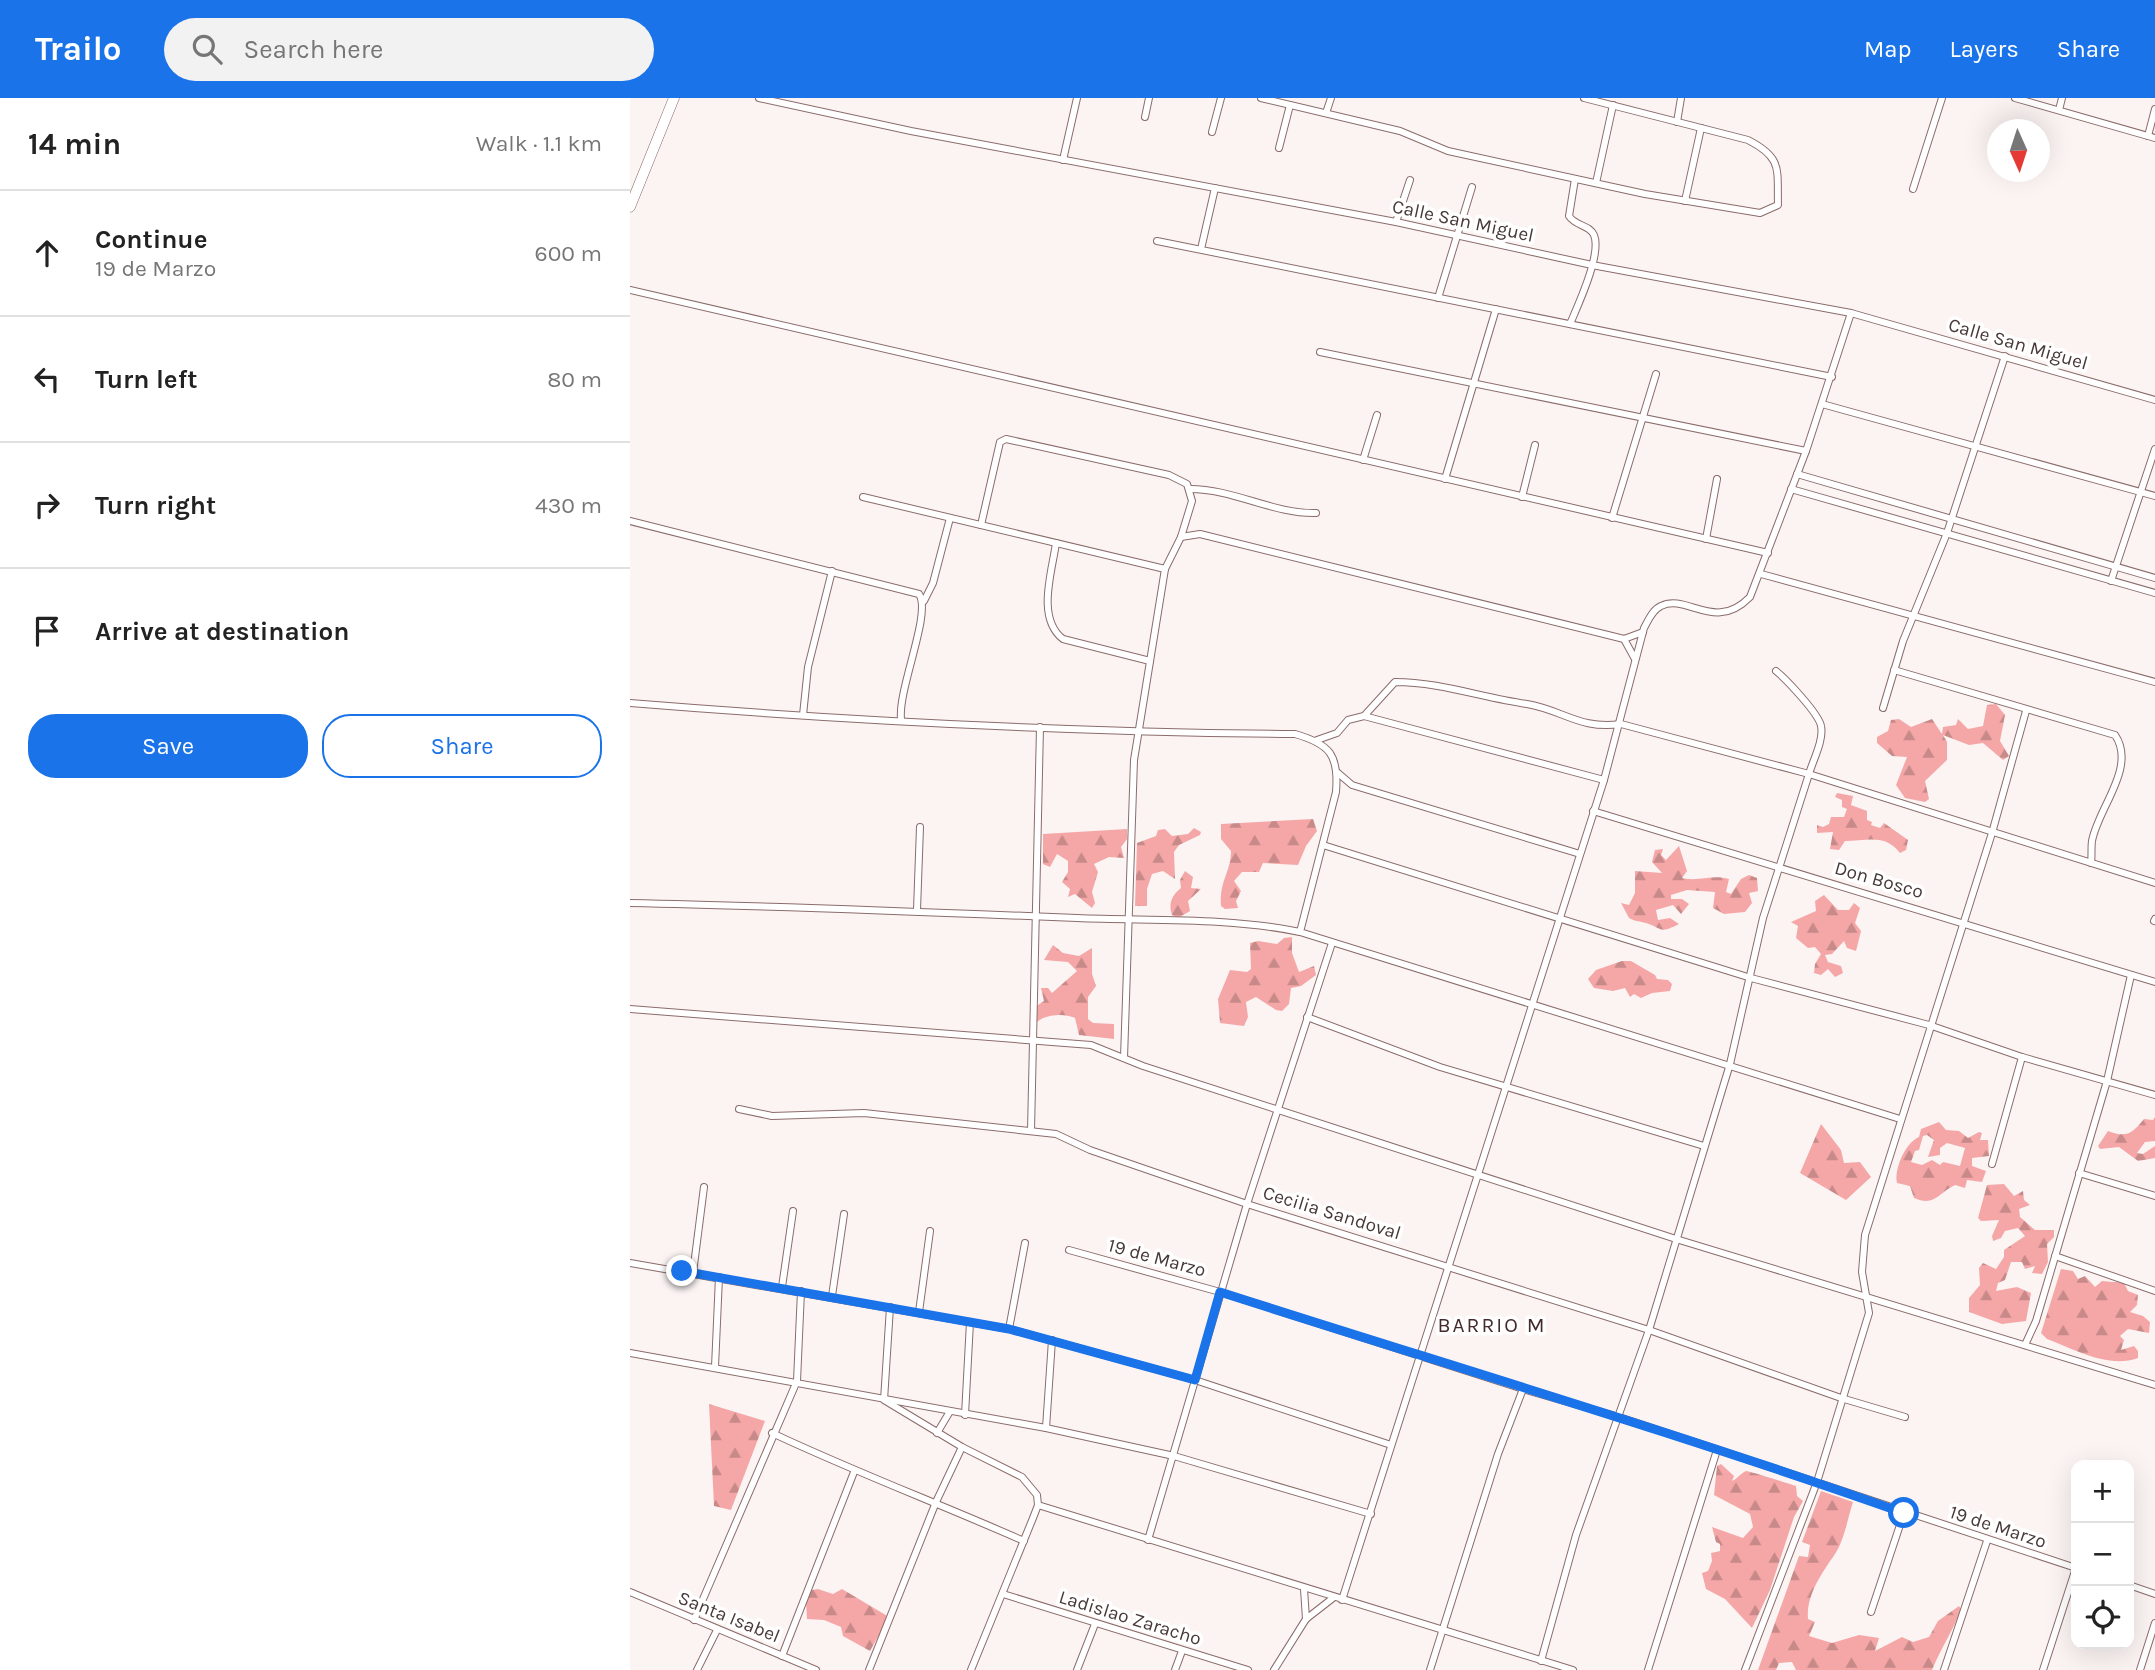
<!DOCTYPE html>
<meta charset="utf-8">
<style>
:root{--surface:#fff;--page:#f2f2f2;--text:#222;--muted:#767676;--line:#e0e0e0;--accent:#1a73e8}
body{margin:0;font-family:Karla,sans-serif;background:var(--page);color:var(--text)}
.controls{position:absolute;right:21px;bottom:21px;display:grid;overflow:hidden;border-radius:14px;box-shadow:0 7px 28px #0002}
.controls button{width:63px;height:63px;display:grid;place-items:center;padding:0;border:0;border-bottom:2px solid var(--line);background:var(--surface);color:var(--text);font:35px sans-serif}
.compass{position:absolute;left:1357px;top:21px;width:63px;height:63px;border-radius:50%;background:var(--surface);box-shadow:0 7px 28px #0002;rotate:177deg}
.stop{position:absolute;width:21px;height:21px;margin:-16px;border:5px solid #1a73e8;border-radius:50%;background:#fff}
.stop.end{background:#1a73e8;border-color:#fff;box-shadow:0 2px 7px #0008}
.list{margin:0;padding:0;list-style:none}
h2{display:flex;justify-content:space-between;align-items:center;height:91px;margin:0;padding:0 28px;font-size:30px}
h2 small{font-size:23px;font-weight:400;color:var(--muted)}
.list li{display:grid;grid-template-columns:46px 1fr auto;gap:21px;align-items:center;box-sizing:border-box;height:126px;padding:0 28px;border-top:2px solid var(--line)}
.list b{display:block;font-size:26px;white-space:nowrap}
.list p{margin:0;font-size:23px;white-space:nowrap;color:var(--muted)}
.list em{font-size:23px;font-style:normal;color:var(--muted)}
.actions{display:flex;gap:14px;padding:21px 28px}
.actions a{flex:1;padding:16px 0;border:2px solid var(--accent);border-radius:28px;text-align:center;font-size:24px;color:var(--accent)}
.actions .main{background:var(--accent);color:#fff}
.icon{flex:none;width:38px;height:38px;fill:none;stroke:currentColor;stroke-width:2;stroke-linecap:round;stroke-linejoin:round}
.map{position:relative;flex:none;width:1525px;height:1572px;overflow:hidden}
header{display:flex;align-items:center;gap:42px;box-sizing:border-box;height:98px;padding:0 35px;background:var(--accent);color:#fff}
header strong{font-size:33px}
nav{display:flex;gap:38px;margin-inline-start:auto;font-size:24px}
.search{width:490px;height:63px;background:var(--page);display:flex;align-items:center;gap:18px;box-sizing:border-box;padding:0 24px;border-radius:38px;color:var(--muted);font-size:26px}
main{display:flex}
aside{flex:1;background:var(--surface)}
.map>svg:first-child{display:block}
.forest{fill:url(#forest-firs);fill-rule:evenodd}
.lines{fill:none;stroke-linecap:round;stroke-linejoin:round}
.street-casing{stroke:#8b6c6b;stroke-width:8}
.secondary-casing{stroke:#8b6c6b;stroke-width:11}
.street{stroke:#fff;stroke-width:6}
.secondary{stroke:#fff;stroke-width:10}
.route{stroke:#1a73e8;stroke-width:9}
.labels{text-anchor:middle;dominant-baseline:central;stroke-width:7;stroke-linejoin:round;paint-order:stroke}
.street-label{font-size:19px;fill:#473938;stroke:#fff}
.neighbourhood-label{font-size:21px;letter-spacing:2px;fill:#452a2b;stroke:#fff}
</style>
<header>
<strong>Trailo</strong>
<div class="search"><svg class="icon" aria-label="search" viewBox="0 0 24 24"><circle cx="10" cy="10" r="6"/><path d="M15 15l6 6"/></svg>Search here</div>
<nav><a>Map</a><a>Layers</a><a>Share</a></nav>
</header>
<main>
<aside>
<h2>14 min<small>Walk · 1.1 km</small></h2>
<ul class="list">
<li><svg class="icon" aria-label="ahead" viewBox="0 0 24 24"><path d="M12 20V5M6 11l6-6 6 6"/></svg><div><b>Continue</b><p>19 de Marzo</p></div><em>600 m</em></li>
<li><svg class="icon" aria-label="left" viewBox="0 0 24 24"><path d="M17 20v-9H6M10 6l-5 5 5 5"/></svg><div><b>Turn left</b></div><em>80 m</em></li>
<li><svg class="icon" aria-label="right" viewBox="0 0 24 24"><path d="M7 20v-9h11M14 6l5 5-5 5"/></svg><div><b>Turn right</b></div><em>430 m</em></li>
<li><svg class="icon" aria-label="arrive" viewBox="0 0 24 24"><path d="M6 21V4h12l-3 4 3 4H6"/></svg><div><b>Arrive at destination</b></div></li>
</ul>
<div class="actions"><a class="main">Save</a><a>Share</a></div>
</aside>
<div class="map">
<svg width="1525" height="1572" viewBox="0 0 1525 1572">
<defs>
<pattern id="forest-firs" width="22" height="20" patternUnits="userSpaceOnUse" patternTransform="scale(1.75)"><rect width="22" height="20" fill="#f5a7a7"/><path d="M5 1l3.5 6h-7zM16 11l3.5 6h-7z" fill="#c88989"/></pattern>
</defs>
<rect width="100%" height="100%" fill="#fbf4f3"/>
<!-- forest -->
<g class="forest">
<path d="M1366,606L1375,617L1370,643L1379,658L1373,662L1353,645L1339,647L1313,637L1317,644V662L1295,683L1299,701L1295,704L1275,700L1266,687L1277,659L1262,658L1247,645V639L1258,633L1261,622L1269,621L1281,629L1302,621L1312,636L1313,629L1326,627L1328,621L1338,631L1353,628L1357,607Z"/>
<path d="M1207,695L1223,698L1221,707L1237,713V722L1242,724L1241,727L1250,730L1254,725L1278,742L1276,752L1270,755C1255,735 1236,743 1215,743L1209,752L1200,751L1203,734L1187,735V727L1193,729L1199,726L1201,719H1214L1217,711L1212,709V702L1205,699Z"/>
<path d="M683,721L687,733L676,748L668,767L633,765L629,774H612L604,783L611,793L606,803L608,810L595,811L591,808C589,783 601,774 601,753L591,741V726Z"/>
<path d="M564,730L571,734L570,737L549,747L544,754L545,781L533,773L522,776L517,791V808H505L507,745L526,738L528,732L535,731L542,738L558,736Z"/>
<path d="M497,731V741L491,749L494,760L479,759L464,766L468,774L462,794L465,805L462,810L445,796L438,799L440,791L432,784L438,774V763L427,756L420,769L413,766V736Z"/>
<path d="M1049,748L1057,773L1052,780C1069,784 1082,776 1099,781L1096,794L1101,796L1111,781L1119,777L1127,780L1128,793L1119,795L1122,805L1115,814L1094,816L1083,810L1085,794L1057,792L1041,797V801H1052L1059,806L1051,816L1043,807L1026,812L1028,822L1040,820L1049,826C1029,836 1034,831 1016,825C1010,823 1006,824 999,820L991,805L999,807L1005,795V773L1032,775L1022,764L1025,752L1033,751L1031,757L1036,762Z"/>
<path d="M555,773L563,779L561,790L571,791L558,803L560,813L548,820L542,817C538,805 542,797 551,790L550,782Z"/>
<path d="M1194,797L1208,812H1219L1224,805L1230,810L1225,825L1231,833L1226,853L1217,850L1214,843L1202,856L1195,857L1198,864L1211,868L1213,875L1205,879L1198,871L1191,877L1184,875L1185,866L1191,856L1185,849L1178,850L1166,840L1168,828L1161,824L1186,813L1185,803Z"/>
<path d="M662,839V855L669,874L684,868L686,877L671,888L661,890L659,906L652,913L646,912L626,899L616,904L618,919L614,928L590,925L588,901L600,872L617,874L621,871L620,845L628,843L647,846L654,840Z"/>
<path d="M423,847L433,855L449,858L462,850V876L466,888L458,899V921L463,925L484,926V941L449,937L445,920C434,915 416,916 407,924L405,909L414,903L411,890H418L422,895L447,873L438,864L414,862Z"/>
<path d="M992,863H1001L1025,877L1027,881L1038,882L1042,886L1040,893L1022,895L1011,900L1004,896L1000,899L995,890L983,893L964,890L958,881L966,872Z"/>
<path d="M1525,1019V1043L1515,1044L1507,1055L1513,1056L1525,1048V1060L1508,1063L1489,1049L1470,1051L1468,1048L1478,1033C1496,1040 1502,1036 1514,1021L1523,1022Z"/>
<path d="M1309,1024L1316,1032L1329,1033L1338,1040L1349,1034L1352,1035L1350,1042H1358L1359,1058L1342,1060V1068L1356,1073L1352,1084L1337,1082L1335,1090L1325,1087C1308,1095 1305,1109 1284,1100L1280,1088L1267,1085C1264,1071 1275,1045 1289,1039L1291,1031ZM1297,1037L1304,1042L1298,1059L1310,1057V1050L1317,1045L1335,1050L1330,1068L1313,1064L1310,1067L1302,1062L1292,1067L1281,1064L1285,1053L1289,1052L1293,1038Z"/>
<path d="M1191,1026L1211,1052L1214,1065L1230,1064L1241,1079L1216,1102L1170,1075Z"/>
<path d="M1374,1086L1384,1098L1393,1093L1394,1102L1400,1107L1389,1111L1390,1119L1405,1132H1424V1139L1417,1146L1418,1164L1412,1176L1402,1175L1405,1168L1395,1171L1392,1164H1381L1375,1182L1368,1185L1366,1193L1387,1189L1401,1195L1396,1223L1372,1226L1339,1214V1200L1350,1187L1349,1170L1353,1165L1366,1171L1374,1159V1152L1395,1138L1388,1130L1375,1133L1371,1140L1363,1143L1362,1138L1369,1122L1351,1123L1348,1120L1357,1087Z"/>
<path d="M1431,1171L1443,1173L1448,1181L1455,1178L1465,1189L1472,1183L1494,1185L1498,1193L1508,1197L1507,1207L1500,1214L1513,1218L1520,1224L1519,1235L1498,1231L1490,1238L1494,1242L1491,1252L1504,1248L1508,1253V1260C1478,1271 1444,1251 1417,1241L1411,1235Z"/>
<path d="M79,1306L135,1323L101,1412L84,1408Z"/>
<path d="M1091,1366L1104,1378L1102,1383C1107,1381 1111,1375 1116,1373C1119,1373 1160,1386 1166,1388L1167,1398L1173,1403L1164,1419L1140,1492L1122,1530L1095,1501L1076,1491L1072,1475L1078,1473L1082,1463L1081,1455L1090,1453V1446L1086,1444L1082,1429L1113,1440L1123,1429L1120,1416L1084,1397L1087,1368Z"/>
<path d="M1191,1393L1223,1404C1218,1419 1214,1443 1205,1456C1192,1475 1176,1497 1178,1521L1185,1524L1179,1538L1202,1545L1229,1537L1249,1540L1245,1553L1272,1539L1283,1544L1299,1539L1308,1523L1329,1508L1331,1511C1323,1533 1311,1550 1302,1572H1166L1162,1564L1149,1565L1146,1572H1128L1169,1458L1178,1459L1180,1447L1172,1444Z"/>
<path d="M188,1491L203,1496L212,1491L259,1519L240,1553L213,1538L211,1529L194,1522L177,1521L176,1504L182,1492Z"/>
</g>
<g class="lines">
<!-- street casing -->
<g class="street-casing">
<g id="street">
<path d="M129,0L281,33L766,124L962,167L1221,215L1525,302"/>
<path d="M631,0L770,33L818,53L1015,96L1130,115L1148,107C1147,71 1153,60 1118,42L954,0"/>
<path d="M1385,0L1525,40"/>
<path d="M1429,12L1432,0"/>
<path d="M696,15L701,0"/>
<path d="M515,19L519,0"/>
<path d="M1047,24L1051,0"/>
<path d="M582,34L591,0"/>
<path d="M1518,38L1525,11"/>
<path d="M649,50L660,7"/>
<path d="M433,62L447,0"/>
<path d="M966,85L983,7"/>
<path d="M1283,91L1312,0"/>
<path d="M1055,103L1071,30"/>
<path d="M766,124L780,82"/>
<path d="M527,143L1202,279"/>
<path d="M571,151L585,90"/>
<path d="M0,192L1138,455"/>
<path d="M808,200L842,89"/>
<path d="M940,226C948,207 972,156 964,137C960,127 945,128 939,118L945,81"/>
<path d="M690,254L1176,353"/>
<path d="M1192,306L1525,398"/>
<path d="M733,362L747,317"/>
<path d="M1167,376L1525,480"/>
<path d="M815,381L866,211"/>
<path d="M560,391C604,391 643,416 686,415"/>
<path d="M1161,391L1525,495"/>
<path d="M233,399L535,471"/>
<path d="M892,399L905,347"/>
<path d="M982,420L1026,276"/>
<path d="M0,423L289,496C302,515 268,590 271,621"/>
<path d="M351,427L370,344L376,341L539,377L557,386L562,403L551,439L535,471L504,662L494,960"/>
<path d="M551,439L570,436L994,541L1013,534"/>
<path d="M1076,441L1087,381"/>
<path d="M426,445C422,474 406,520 433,541L520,563"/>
<path d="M1131,476L1525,584"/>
<path d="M1481,483L1525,351"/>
<path d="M294,503L303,485L320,420"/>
<path d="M994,541L1005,561"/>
<path d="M1264,572L1485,637C1507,669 1468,710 1462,743C1461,750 1462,758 1461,765"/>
<path d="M1146,573C1156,581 1189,616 1191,628C1194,642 1183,662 1179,676L1525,785"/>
<path d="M0,605C221,623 443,634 665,636C700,646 709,657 706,694L670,834L1270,1021"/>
<path d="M1253,610L1273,543L1317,435L1375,258"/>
<path d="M173,617L178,569L202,473"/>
<path d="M734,618L974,682"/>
<path d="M687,642L707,635L718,622L734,618L765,584C810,584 853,600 897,606C933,612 950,632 991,626L1179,676L1133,820L1100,966L1019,1232L946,1437L911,1563"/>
<path d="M708,675L722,687L950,756"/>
<path d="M963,713L1525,884"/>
<path d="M693,747L1121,880L1299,927L1392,959L1525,997"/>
<path d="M0,805C149,808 298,814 447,820C521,823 598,819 670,834"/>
<path d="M287,812L290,729"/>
<path d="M1524,823L1525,821"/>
<path d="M0,911L461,947L513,968L1046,1141L1525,1287"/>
<path d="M677,919L810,969L1074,1048"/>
<path d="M109,1011L142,1018L234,1015L426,1036L460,1052L617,1106L1019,1232L1211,1300L1275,1319"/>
<path d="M401,1033L410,629"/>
<path d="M1362,1066L1392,959"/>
<path d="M1449,1075L1525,1098"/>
<path d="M439,1152L590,1194L893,1291L989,1319L1446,1470"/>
<path d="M1425,1158L1525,1193"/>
<path d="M0,1165L379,1231L565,1282L761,1347"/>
<path d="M63,1175L74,1089"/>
<path d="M152,1189L163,1113"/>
<path d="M202,1198L214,1116"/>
<path d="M260,1209L254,1302L332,1349L392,1379L407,1397L408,1407L403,1420L341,1572"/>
<path d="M289,1214L300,1133"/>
<path d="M379,1231L395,1145"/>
<path d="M1395,1247L1406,1223L1477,983L1501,877"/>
<path d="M0,1255L416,1330L544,1358L741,1416"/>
<path d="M85,1269L89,1179"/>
<path d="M335,1317L340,1224"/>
<path d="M416,1330L422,1242"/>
<path d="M142,1335C225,1374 310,1406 394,1443"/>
<path d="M307,1335L319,1315"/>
<path d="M408,1407L943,1572"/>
<path d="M518,1442L617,1106L702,845"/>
<path d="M1499,1487L1525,1496"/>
<path d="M674,1491L676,1521"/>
<path d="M0,1494L186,1572"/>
<path d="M373,1496L618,1572"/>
<path d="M712,1502L974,682L1014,530C1018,523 1022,512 1031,508C1057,495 1085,535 1120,499L1176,353L1221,215"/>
<path d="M1241,1514L1274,1415"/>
<path d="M64,1522L167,1283L171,1193"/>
<path d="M152,1558L224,1374"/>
<path d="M67,1572L87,1532"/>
<path d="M239,1572L306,1404L332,1349"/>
<path d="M447,1572L465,1526"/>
<path d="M545,1572L552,1553"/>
<path d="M644,1572L676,1521L703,1500"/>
<path d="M800,1572L868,1356L893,1291"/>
<path d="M1018,1572L1087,1352"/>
<path d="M1115,1572L1187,1384L1239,1215L1232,1174L1235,1137L1362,735L1396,613"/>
<path d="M1314,1572L1357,1443"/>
<path d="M1413,1572L1446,1470"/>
<path d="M1510,1572L1525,1525"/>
</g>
</g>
<!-- secondary casing -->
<g class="secondary-casing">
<path id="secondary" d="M0,109L44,0"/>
</g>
<!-- street -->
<use href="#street" class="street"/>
<!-- secondary -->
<use href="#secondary" class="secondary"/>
</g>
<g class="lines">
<!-- route -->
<path class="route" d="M52,1173L379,1231L565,1282L590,1194C818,1267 1048,1335 1274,1415"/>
</g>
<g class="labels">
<!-- street labels -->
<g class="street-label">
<text transform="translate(833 123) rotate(12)">Calle San Miguel</text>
<text transform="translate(1388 246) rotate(16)">Calle San Miguel</text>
<text transform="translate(1249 782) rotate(16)">Don Bosco</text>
<text transform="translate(702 1115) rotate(17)">Cecilia Sandoval</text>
<text transform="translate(527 1160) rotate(15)">19 de Marzo</text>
<text transform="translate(1368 1429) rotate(18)">19 de Marzo</text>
<text transform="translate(99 1519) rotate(22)">Santa Isabel</text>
<text transform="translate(500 1520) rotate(17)">Ladislao Zaracho</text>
</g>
<!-- neighbourhood labels -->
<g class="neighbourhood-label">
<text x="862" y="1227">BARRIO M</text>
</g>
</g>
</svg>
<div class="controls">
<button>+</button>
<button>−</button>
<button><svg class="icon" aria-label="locate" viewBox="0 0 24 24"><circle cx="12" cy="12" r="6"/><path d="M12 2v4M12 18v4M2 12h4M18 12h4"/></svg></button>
</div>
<svg class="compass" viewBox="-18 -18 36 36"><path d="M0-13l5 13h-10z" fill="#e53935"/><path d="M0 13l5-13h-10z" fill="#767676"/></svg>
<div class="stop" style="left:1274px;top:1415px"></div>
<div class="stop end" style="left:52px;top:1173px"></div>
</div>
</main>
